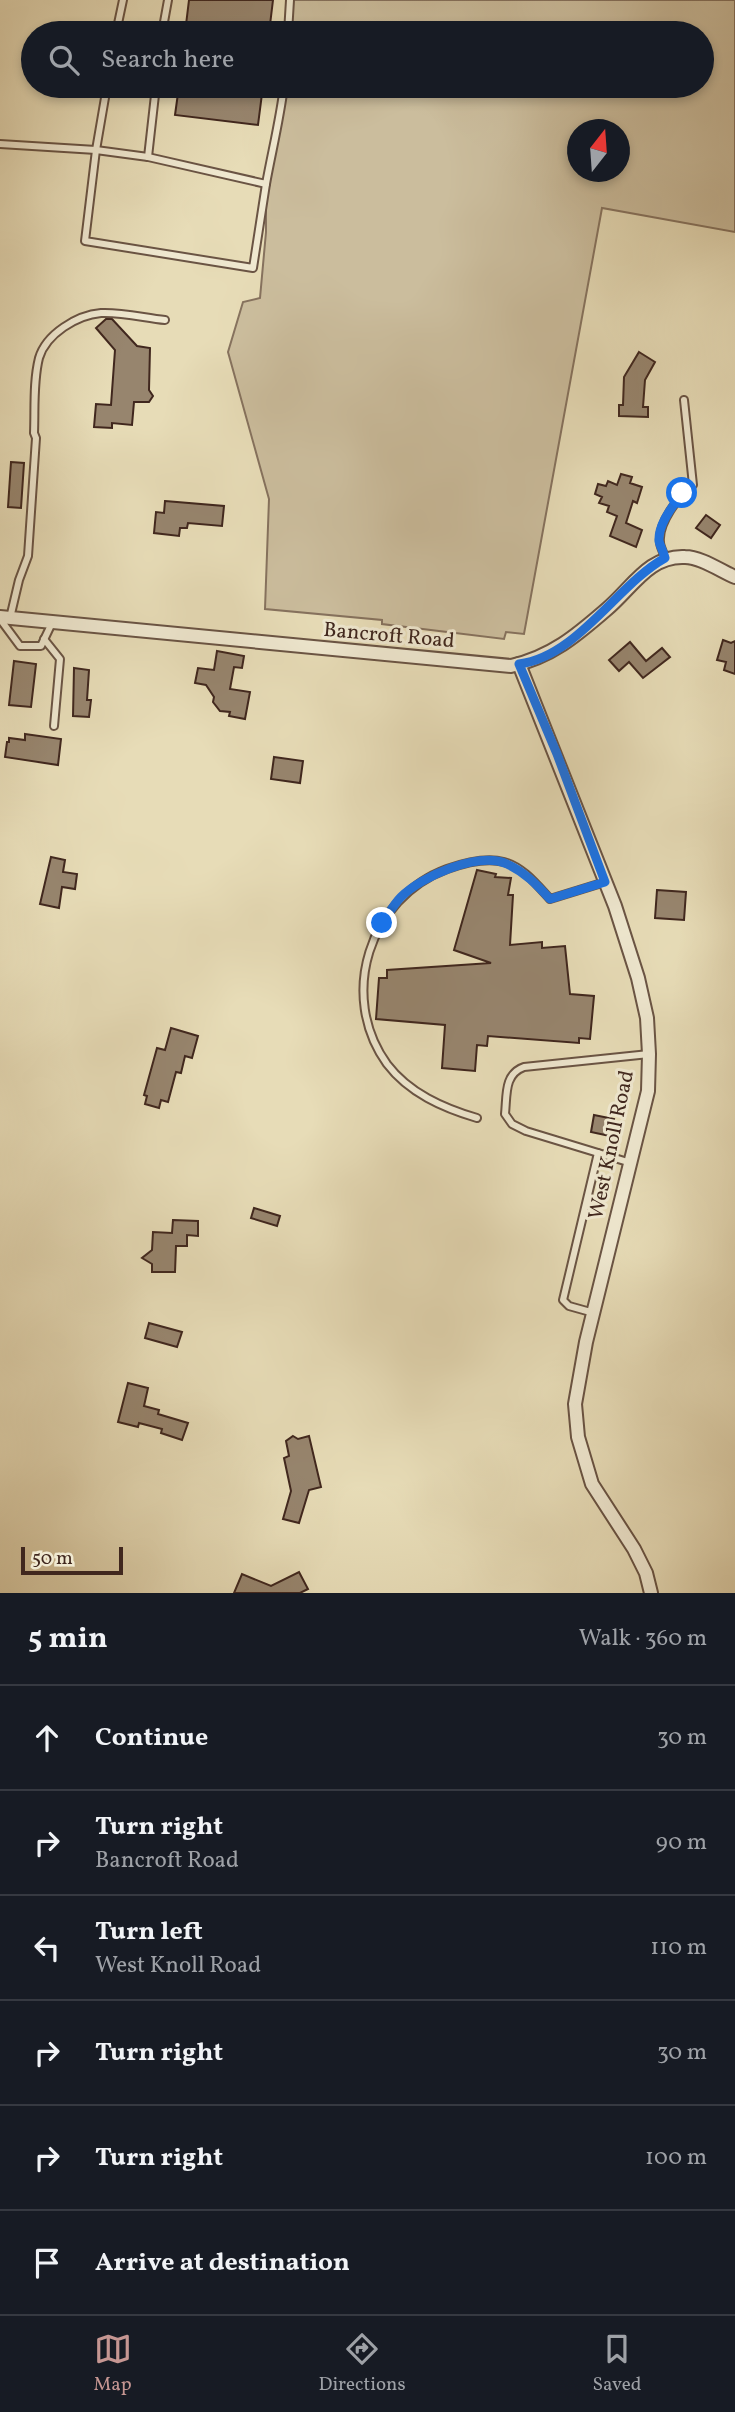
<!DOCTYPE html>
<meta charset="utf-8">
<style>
:root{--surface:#171b24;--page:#20242c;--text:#f1f3f6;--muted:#9ea1a6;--line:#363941;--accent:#c59692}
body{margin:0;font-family:Vollkorn,serif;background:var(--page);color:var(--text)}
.compass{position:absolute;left:567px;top:119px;width:63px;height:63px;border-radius:50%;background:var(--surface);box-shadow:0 4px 10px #0003;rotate:17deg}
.scale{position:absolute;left:21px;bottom:18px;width:102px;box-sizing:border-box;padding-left:7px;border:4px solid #40271e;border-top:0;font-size:19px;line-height:24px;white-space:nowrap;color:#40271e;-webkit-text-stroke:5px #efe8d0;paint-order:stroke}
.stop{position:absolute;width:21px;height:21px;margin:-16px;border:5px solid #1a73e8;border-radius:50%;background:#fff}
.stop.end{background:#1a73e8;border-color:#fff;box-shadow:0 2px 7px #0008}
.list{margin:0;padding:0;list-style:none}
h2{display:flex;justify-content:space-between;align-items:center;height:91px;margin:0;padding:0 28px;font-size:30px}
h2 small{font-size:23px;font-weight:400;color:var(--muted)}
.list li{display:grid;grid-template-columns:46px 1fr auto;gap:21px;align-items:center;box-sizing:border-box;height:105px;padding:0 28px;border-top:2px solid var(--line)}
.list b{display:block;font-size:26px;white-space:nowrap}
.list p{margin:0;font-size:23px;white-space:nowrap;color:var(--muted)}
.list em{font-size:23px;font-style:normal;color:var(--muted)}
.icon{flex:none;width:38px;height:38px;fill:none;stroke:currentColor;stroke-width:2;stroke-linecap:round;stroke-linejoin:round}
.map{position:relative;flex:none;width:735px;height:1593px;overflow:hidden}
.search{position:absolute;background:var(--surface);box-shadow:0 4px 10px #0003;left:21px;right:21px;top:21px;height:77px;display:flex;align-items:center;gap:18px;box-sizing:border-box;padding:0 24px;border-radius:38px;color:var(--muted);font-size:26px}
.sheet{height:721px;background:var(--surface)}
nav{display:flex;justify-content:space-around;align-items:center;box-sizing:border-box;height:98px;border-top:2px solid var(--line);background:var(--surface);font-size:19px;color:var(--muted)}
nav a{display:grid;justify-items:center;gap:4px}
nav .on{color:var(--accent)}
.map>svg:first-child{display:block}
.green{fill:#cbbd9d;stroke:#86725e;stroke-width:2;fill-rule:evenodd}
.building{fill:#97856e;stroke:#40271e;stroke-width:2}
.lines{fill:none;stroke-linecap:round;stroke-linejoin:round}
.lane-casing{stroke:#6a5444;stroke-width:10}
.street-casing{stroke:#6a5444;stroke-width:16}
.lane{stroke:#efe8d0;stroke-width:6}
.street{stroke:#efe8d0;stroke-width:12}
.route{stroke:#1a73e8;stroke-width:9}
.labels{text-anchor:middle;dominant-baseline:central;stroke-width:6;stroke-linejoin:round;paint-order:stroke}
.street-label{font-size:21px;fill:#40271e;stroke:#efe8d0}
</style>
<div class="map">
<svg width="735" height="1593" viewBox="0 0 735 1593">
<rect width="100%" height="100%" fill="#e7dcb7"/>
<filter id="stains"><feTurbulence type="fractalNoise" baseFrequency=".00286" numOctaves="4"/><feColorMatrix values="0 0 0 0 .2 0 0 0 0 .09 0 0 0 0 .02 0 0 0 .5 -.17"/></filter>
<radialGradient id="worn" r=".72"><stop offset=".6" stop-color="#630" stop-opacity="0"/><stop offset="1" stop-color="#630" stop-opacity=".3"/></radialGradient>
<!-- green -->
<path class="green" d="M290,0H735V232L602,208L524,634L506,632L504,639L382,624V620L265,609L269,499L228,352L243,302L260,298L266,232V184L281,86H702V33H287ZM578,130H620V172H578Z"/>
<!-- building -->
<g class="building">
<path d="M189,0H273L269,33H185Z"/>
<path d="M179,86H263L258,125L175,115Z"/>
<path d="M106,319H112L137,346L150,348L149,390L153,396L149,402H134L132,425L112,423V428L94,427L96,404L111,405L115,350L96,328Z"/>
<path d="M639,352L655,362L645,380L643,407H648V417L619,416V405H623L624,377Z"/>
<path d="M11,462L24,463L21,508L8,507Z"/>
<path d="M621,474L632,477L630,483L642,487L637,503L633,501L626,523L642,530L636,547L610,536L617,516L607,512L609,506L599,503L602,497L595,494L598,484L606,486L608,481L617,485Z"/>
<path d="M165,501L224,506L222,526L188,523L187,528H180L179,536L154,533L156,512L164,513Z"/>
<path d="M706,515L720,525L711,538L696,528Z"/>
<path d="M723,640L731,643L735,641V674L724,670L726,662L717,660Z"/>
<path d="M630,642L646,661L662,648L670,657L643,678L629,662L619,671L609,660Z"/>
<path d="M217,651L244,656L242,668L234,667L230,689L250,692L245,719L229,716L230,712L220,711L213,702L214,697L206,685L195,683L198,668L214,670Z"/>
<path d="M14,661L36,664L31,707L9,705Z"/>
<path d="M74,668L89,670L87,700H91L89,717L73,716Z"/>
<path d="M25,734L61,739L58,765L5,757L7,742H9V738L25,740Z"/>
<path d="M274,757L303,761L300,783L271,779Z"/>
<path d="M51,857L65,860L63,872L77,874L75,889L62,887L59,908L40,904Z"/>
<path d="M477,870L496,874L495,877L511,878L508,895H513L510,945L542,942V948L565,946L570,994L594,996L590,1039L579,1038V1043L488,1036L487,1046L477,1045L475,1071L442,1068L445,1025L376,1019L379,978H387V970L491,963L454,950Z"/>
<path d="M657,890L686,892L684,920L655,918Z"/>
<path d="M171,1028L198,1036L192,1058L185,1056L181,1073L176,1072L168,1102L161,1100L159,1108L145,1104L147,1096L144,1095L157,1048L165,1050Z"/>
<path d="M594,1115L614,1119L610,1136L591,1132Z"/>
<path d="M254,1208L280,1216L277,1226L251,1218Z"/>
<path d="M173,1220L198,1221V1236L187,1235V1246H176L175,1272H152V1264L142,1258L152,1250L153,1232L172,1233Z"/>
<path d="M149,1323L182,1332L177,1347L145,1338Z"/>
<path d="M128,1383L148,1388L144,1406L159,1410L158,1414L188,1423L182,1440L161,1433L162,1429L139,1423L138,1427L118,1422Z"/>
<path d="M293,1436L298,1439L309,1436L321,1487L309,1490L299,1523L283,1519L291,1491L284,1458L289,1456L286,1441Z"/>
<path d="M299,1572L308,1589L300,1593H234L242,1574L271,1586Z"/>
</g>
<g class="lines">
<!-- lane casing -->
<g class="lane-casing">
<g id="lane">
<path d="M116,33L123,0"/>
<path d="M162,33L168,0"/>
<path d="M288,33L290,0"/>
<path d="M107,86L96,150L85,241L253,268L266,184"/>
<path d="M0,144L96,150L148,157L266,184C272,151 280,119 284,86"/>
<path d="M148,157L156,86"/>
<path d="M665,558C664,553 660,547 660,542C658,523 679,495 693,485L684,400"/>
<path d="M10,618L19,580L28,556L36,438L34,433C35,409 33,382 39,358C46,334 77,315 101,313C122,312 145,318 165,320"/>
<path d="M0,619L20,646H41L52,623"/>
<path d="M44,639L60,659L54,726"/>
<path d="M477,1118C443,1108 409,1093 387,1064C338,996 369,898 447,869C464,863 485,857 504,862C523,867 537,885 550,899L605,882"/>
<path d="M631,1163L526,1131L512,1124L505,1114C507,1095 504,1074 524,1067L649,1054"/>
<path d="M594,1313L569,1306L563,1300L598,1153"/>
</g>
</g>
<!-- street casing -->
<g class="street-casing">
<g id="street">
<path d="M0,617L511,666C551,657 576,636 607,609C632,588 649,555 685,557C701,557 721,571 735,577"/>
<path d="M519,664L615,906L638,978L647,1018L649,1054L648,1091L586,1342L575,1404L578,1437L592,1484L634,1549L646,1573L651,1593"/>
</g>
</g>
<!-- lane -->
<use href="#lane" class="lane"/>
<!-- street -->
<use href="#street" class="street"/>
</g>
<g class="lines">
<!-- route -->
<path class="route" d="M382,923C388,915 394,904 401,897C422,876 479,851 507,864C525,872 537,885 550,899L605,882L557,754L519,664C577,657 618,584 665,558C664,553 660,546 659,541C658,524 673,506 682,493"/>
</g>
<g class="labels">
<!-- street labels -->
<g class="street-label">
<text transform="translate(389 636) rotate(5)">Bancroft Road</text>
<text transform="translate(612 1145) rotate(-78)">West Knoll Road</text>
</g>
</g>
<rect width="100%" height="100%" filter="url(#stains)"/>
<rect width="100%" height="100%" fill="url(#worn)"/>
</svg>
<svg class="compass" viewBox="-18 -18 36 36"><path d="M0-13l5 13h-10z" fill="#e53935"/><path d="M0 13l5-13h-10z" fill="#9ea1a6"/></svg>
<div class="scale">50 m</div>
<div class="stop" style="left:682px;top:493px"></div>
<div class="stop end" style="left:382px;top:923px"></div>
<div class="search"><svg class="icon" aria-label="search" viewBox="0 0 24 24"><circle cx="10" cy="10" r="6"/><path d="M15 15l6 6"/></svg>Search here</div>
</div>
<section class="sheet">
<h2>5 min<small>Walk · 360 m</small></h2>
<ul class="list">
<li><svg class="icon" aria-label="ahead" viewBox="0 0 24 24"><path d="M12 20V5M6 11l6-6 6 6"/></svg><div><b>Continue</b></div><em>30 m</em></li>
<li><svg class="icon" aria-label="right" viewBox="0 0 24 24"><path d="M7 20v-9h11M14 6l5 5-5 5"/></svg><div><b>Turn right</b><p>Bancroft Road</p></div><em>90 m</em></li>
<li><svg class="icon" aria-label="left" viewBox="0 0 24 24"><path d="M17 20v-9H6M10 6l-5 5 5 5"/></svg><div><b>Turn left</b><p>West Knoll Road</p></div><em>110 m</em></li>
<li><svg class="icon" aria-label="right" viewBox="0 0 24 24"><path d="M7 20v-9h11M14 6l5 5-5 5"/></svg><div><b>Turn right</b></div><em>30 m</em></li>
<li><svg class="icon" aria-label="right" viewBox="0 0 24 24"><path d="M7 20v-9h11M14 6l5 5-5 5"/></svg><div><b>Turn right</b></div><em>100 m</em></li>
<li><svg class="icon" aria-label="arrive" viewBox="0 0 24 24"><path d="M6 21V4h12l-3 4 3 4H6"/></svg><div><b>Arrive at destination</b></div></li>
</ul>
</section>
<nav>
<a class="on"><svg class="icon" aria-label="map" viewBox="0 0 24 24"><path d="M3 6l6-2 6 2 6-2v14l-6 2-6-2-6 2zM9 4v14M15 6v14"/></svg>Map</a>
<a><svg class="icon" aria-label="directions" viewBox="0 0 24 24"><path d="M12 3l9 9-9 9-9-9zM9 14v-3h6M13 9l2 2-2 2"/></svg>Directions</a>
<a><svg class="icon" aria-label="saved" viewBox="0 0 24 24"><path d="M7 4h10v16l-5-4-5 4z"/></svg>Saved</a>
</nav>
